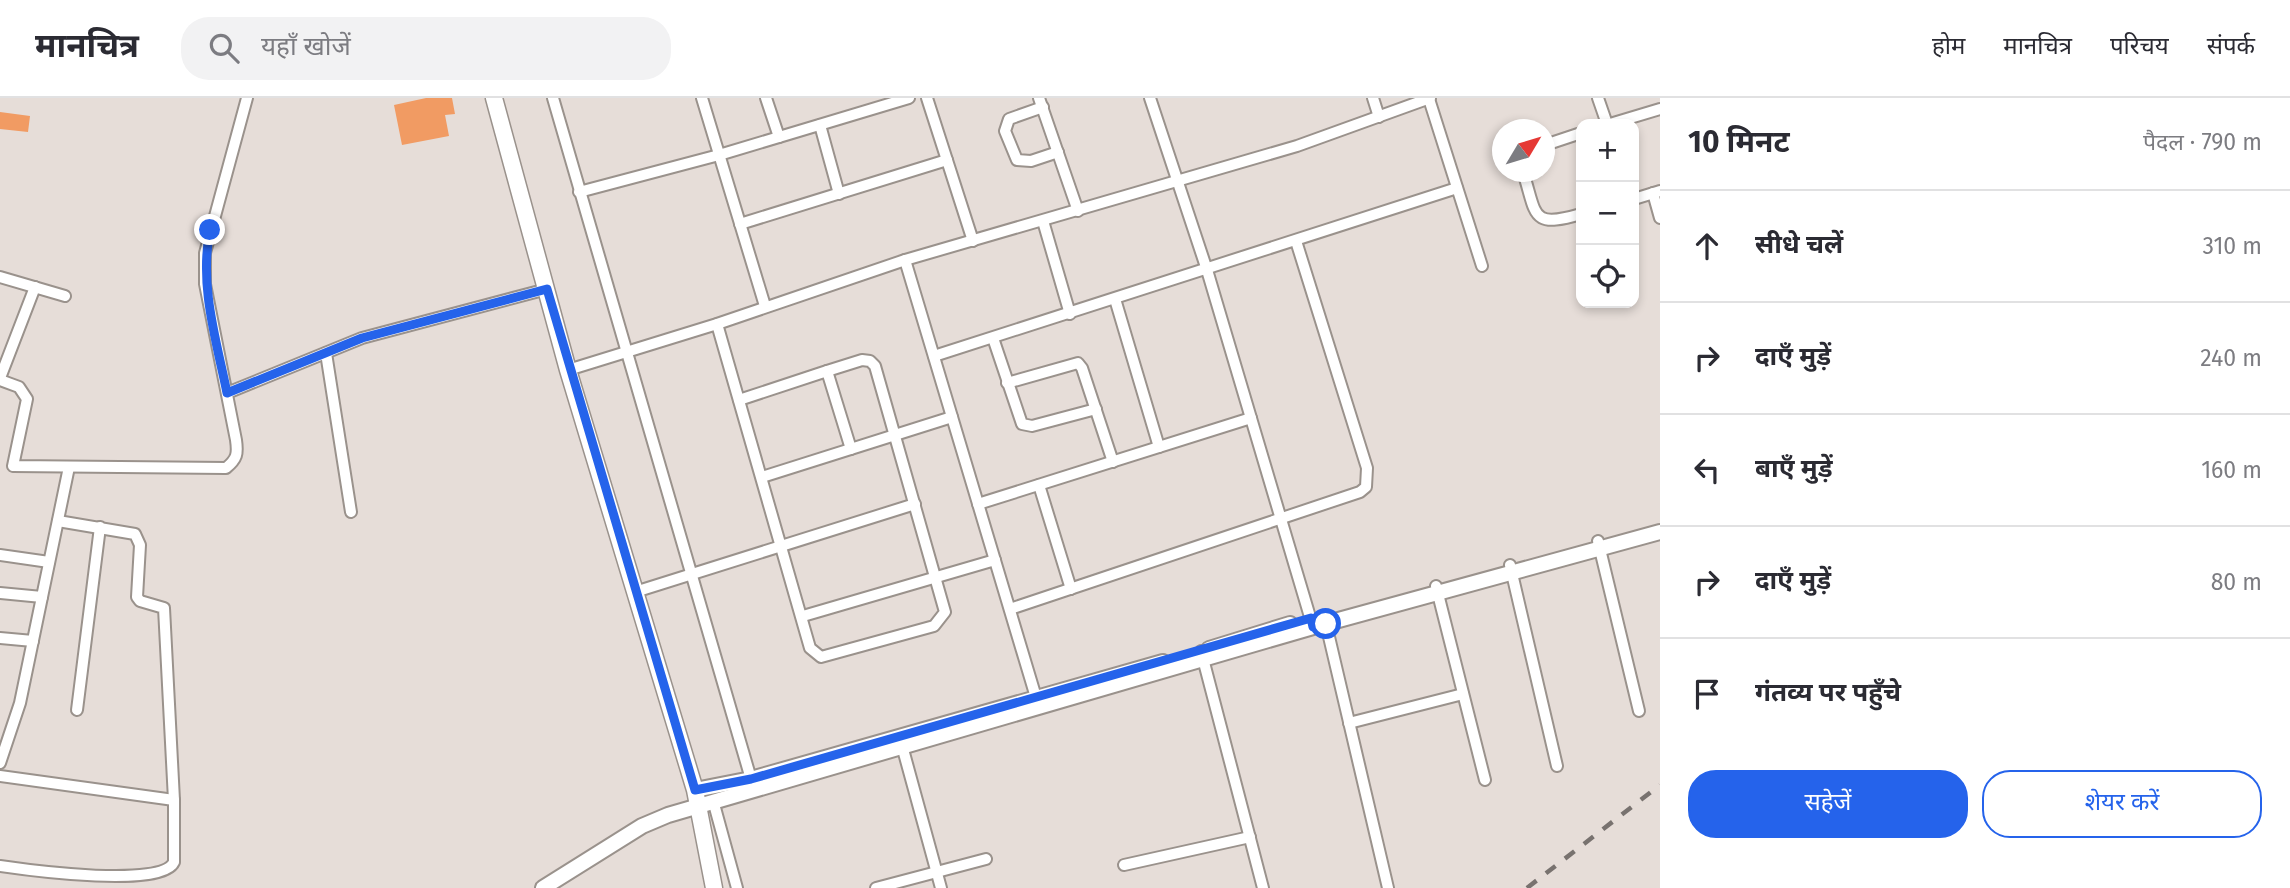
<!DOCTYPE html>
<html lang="hi">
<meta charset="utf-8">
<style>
:root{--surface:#fff;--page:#f2f2f3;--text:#2b2b33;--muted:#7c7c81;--line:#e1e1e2;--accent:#2563eb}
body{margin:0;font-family:"Fira Sans","Noto Sans Devanagari",sans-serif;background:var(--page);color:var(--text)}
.controls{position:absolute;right:21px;top:21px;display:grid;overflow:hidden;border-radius:14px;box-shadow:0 4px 10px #0003}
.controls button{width:63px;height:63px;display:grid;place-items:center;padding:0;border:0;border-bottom:2px solid var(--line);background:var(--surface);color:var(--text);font:35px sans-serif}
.compass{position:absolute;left:1492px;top:21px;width:63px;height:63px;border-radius:50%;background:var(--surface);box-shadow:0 4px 10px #0003;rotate:52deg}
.stop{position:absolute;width:21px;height:21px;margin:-16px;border:5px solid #2563eb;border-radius:50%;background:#fff}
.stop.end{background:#2563eb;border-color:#fff;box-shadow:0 2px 7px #0008}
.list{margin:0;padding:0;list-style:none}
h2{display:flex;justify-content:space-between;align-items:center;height:91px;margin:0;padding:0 28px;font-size:30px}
h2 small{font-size:23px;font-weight:400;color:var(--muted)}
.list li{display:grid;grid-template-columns:46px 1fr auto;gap:21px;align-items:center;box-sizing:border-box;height:112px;padding:0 28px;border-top:2px solid var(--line)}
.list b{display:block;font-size:26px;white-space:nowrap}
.list em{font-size:23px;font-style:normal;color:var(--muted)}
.actions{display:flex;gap:14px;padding:21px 28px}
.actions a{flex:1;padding:16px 0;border:2px solid var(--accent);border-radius:28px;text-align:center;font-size:24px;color:var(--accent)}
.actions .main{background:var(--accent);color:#fff}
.icon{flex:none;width:38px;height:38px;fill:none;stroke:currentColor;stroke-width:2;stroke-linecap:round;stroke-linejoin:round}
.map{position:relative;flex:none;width:1660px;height:790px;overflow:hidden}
header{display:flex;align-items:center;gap:42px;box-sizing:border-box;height:98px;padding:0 35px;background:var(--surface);border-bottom:2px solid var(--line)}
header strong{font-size:33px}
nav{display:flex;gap:38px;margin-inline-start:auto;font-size:24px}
.search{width:490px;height:63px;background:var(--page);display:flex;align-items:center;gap:18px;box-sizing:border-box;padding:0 24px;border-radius:28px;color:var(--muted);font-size:26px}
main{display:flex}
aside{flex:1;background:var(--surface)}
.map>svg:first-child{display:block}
.building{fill:#f19b63}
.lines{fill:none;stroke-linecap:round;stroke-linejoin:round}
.minor-casing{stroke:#9a928c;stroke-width:14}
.tertiary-casing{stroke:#9a928c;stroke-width:18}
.secondary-casing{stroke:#9a928c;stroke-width:19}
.minor{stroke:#fff;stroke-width:10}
.tertiary{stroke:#fff;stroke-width:14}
.secondary{stroke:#fff;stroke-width:16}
.rail{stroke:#78726f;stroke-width:4.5;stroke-dasharray:12 12;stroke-linecap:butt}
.route{stroke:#2563eb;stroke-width:9}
</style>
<header>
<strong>मानचित्र</strong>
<div class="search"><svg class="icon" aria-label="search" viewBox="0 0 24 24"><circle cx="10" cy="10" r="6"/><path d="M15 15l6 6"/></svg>यहाँ खोजें</div>
<nav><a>होम</a><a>मानचित्र</a><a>परिचय</a><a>संपर्क</a></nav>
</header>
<main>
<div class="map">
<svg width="1660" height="790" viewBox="0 0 1660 790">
<rect width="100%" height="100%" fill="#e6ddd8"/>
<!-- building -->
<g class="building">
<path d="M426,0H452L455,16L445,17L449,38L402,47L394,7Z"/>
<path d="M0,14L30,18L28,34L0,31Z"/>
</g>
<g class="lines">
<!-- minor casing -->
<g class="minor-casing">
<g id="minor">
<path d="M553,0L751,681"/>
<path d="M702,0L765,208"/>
<path d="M766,0L779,39"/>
<path d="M927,0L973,143"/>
<path d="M1039,0L1078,113"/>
<path d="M1150,0L1207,172L1313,529"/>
<path d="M1373,0L1379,19"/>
<path d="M1598,0L1607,26"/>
<path d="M1429,1L1482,168"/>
<path d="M1043,9L1009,21L1005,33L1017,62L1031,63L1058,54"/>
<path d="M1610,26L1660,11"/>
<path d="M820,27L839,96"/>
<path d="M1545,47L1581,35"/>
<path d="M1523,74C1537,117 1530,131 1581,116"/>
<path d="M579,94L719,57L909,0"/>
<path d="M1653,95L1660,120"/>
<path d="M1634,101L1660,93"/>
<path d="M1043,123L1070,216"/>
<path d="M740,126L947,62"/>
<path d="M905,162L1038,606"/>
<path d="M0,179L65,198"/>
<path d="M1115,201L1159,349"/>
<path d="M717,226L810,550L821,559L934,528L945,514L875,268L870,263L862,262L827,273"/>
<path d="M993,240L1022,326L1032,328L1096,311"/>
<path d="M326,255L351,414"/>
<path d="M934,258L1457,90"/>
<path d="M568,272L717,226L905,162L1297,48L1430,0"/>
<path d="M0,280L35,189"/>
<path d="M0,282L19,289L27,301L13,368L226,370C237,361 238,356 236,342L205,186V155L247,0"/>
<path d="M1007,285L1078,265L1082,270L1113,364"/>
<path d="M227,295L362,240L547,191"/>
<path d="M739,302L827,273L851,351"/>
<path d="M762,379L952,319"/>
<path d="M1039,387L1071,491"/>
<path d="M978,406L1251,320"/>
<path d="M1598,443L1639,613"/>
<path d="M0,457L49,464"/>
<path d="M1510,467L1557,668"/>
<path d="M1436,488L1485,682"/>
<path d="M635,494L915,406"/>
<path d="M0,495L42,499"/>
<path d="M1010,511L1360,394L1366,389L1367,370L1296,143"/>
<path d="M803,518L995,462"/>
<path d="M1326,526L1388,790"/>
<path d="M0,540L33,543"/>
<path d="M1201,553L1263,790"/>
<path d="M77,612L100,429"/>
<path d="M1349,625L1463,596"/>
<path d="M901,644L941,790"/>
<path d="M0,665L20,605L69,369"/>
<path d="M0,678L174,702"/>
<path d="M714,706L737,790"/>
<path d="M1124,767L1250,739"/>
<path d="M0,768C34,773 163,790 174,764V702L164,510L140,503L137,499L140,447L135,436L58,423"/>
<path d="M876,790L986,761"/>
</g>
</g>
<!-- tertiary casing -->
<g class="tertiary-casing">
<g id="tertiary">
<path d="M1209,551L1290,526"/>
<path d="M695,692L751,681L1163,564"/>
<path d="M543,790L642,728L668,717L1313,529L1660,434"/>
</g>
</g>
<!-- secondary casing -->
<g class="secondary-casing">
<path id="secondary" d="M494,0L568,272L695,692L714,790"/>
</g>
<!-- minor -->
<use href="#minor" class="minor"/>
<!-- tertiary -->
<use href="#tertiary" class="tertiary"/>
<!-- secondary -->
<use href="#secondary" class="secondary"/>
<!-- rail -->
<path class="rail" d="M1527,790L1660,687"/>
</g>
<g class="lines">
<!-- route -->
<path class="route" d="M210,132C199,187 216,241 227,295L362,240L547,191L695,692L751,681L1311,520L1313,529L1326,526"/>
</g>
</svg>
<div class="controls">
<button>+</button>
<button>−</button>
<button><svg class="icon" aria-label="locate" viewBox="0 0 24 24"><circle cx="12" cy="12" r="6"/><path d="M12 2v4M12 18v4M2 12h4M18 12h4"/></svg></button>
</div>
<svg class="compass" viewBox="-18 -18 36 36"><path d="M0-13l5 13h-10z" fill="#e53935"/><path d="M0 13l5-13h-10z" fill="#7c7c81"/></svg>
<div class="stop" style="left:1326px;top:526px"></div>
<div class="stop end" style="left:210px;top:132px"></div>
</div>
<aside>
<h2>10 मिनट<small>पैदल · 790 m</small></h2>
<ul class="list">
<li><svg class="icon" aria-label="ahead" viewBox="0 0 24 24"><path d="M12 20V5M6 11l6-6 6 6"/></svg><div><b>सीधे चलें</b></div><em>310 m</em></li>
<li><svg class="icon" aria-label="right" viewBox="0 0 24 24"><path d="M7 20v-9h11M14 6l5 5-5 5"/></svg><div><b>दाएँ मुड़ें</b></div><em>240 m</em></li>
<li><svg class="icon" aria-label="left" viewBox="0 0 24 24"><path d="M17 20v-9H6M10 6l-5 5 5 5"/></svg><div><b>बाएँ मुड़ें</b></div><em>160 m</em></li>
<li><svg class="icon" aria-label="right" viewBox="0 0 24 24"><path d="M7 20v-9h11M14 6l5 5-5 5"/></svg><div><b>दाएँ मुड़ें</b></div><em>80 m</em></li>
<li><svg class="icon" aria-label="arrive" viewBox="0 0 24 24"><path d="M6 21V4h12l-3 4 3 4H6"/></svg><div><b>गंतव्य पर पहुँचे</b></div></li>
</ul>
<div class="actions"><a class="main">सहेजें</a><a>शेयर करें</a></div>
</aside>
</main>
